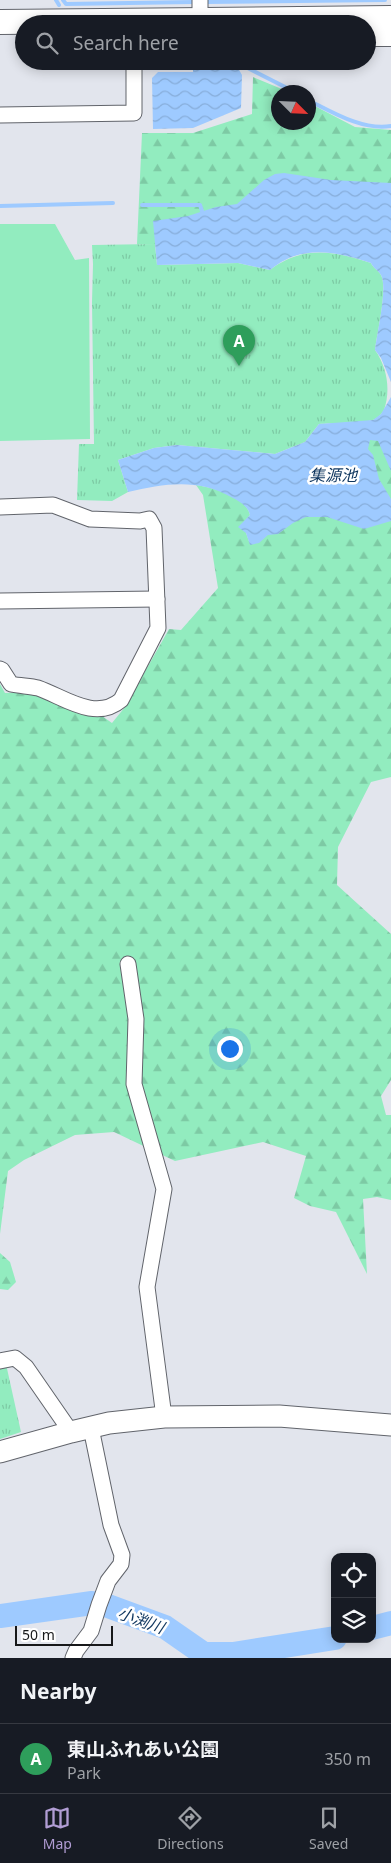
<!DOCTYPE html>
<meta charset="utf-8">
<style>
:root{--surface:#171b24;--page:#242831;--text:#f1f3f6;--muted:#9ea1a6;--line:#363941;--accent:#b19dd4}
body{margin:0;font-family:"Noto Sans","Noto Sans JP",sans-serif;background:var(--page);color:var(--text)}
.controls{position:absolute;right:15px;bottom:15px;display:grid;overflow:hidden;border-radius:10px;box-shadow:0 2px 12px #0003}
.controls button{width:45px;height:45px;display:grid;place-items:center;padding:0;border:0;border-bottom:1px solid var(--line);background:var(--surface);color:var(--text);font:25px sans-serif}
.compass{position:absolute;left:271px;top:85px;width:45px;height:45px;border-radius:50%;background:var(--surface);box-shadow:0 2px 12px #0003;rotate:114deg}
.scale{position:absolute;left:15px;bottom:12px;width:98px;box-sizing:border-box;padding-left:5px;border:2px solid #17181a;border-top:0;font-size:14px;line-height:18px;white-space:nowrap;color:#17181a;-webkit-text-stroke:4px #fff;paint-order:stroke}
.you{position:absolute;left:229px;top:1048px;width:18px;height:18px;margin:-12px;border:4px solid #fff;border-radius:50%;background:#1a73e8;box-shadow:0 0 0 8px #1a73e833}
.badge{display:grid;place-items:center;width:32px;height:32px;border-radius:50%;background:var(--accent);color:#fff;font-size:16px;font-weight:700}
.pin{position:absolute;translate:-50% -41px;filter:drop-shadow(0 1px 2px #0008)}
.pin::after{content:'';position:absolute;top:26px;width:18px;height:15px;background:inherit;clip-path:polygon(0 0,100% 0,50% 100%)}
.list{margin:0;padding:0;list-style:none}
h2{display:flex;justify-content:space-between;align-items:center;height:65px;margin:0;padding:0 20px;font-size:21px}
h2 small{font-size:16px;font-weight:400;color:var(--muted)}
.list li{display:grid;grid-template-columns:32px 1fr auto;gap:15px;align-items:center;box-sizing:border-box;height:70px;padding:0 20px;border-top:1px solid var(--line)}
.list b{display:block;font-size:19px;white-space:nowrap}
.list p{margin:0;font-size:16px;white-space:nowrap;color:var(--muted)}
.list em{font-size:16px;font-style:normal;color:var(--muted)}
.icon{flex:none;width:28px;height:28px;fill:none;stroke:currentColor;stroke-width:2;stroke-linecap:round;stroke-linejoin:round}
.map{position:relative;flex:none;width:391px;height:1658px;overflow:hidden}
.search{position:absolute;background:var(--surface);box-shadow:0 2px 12px #0003;left:15px;right:15px;top:15px;height:55px;display:flex;align-items:center;gap:12px;box-sizing:border-box;padding:0 18px;border-radius:28px;color:var(--muted);font-size:19px}
.sheet{height:135px;background:var(--surface)}
nav{display:flex;justify-content:space-around;align-items:center;box-sizing:border-box;height:70px;border-top:1px solid var(--line);background:var(--surface);font-size:14px;color:var(--muted)}
nav a{display:grid;justify-items:center;gap:2px}
nav .on{color:var(--accent)}
.map>svg:first-child{display:block}
.green{fill:#92ecbf}
.forest{fill:url(#forest-firs)}
.park{fill:url(#park-tufts)}
.water{fill:url(#water-waves)}
.lines{fill:none;stroke-linecap:round;stroke-linejoin:round}
.stream{stroke:#9ecaff;stroke-width:4}
.river{stroke:#9ecaff;stroke-width:24}
.street-casing{stroke:#61646b;stroke-width:17}
.secondary-casing{stroke:#61646b;stroke-width:23}
.primary-casing{stroke:#61646b;stroke-width:26}
.street{stroke:#fff;stroke-width:15}
.secondary{stroke:#fff;stroke-width:21}
.primary{stroke:#fff;stroke-width:24}
.labels{text-anchor:middle;dominant-baseline:central;stroke-width:5;stroke-linejoin:round;paint-order:stroke}
.water-label{font-size:16px;font-style:italic;fill:#0e355e;stroke:#fff}
</style>
<div class="map">
<svg width="391" height="1658" viewBox="0 0 391 1658">
<defs>
<pattern id="forest-firs" width="22" height="20" patternUnits="userSpaceOnUse" patternTransform="scale(1.25)"><rect width="22" height="20" fill="#92ecbf"/><path d="M5 1l3.5 6h-7zM16 11l3.5 6h-7z" fill="#7dcaa4"/></pattern>
<pattern id="park-tufts" width="24" height="20" patternUnits="userSpaceOnUse" patternTransform="scale(1.25)"><rect width="24" height="20" fill="#92ecbf"/><path d="M3 7l-1-3M5 7V3M7 7l1-3M15 17l-1-3M17 17v-4M19 17l1-3" fill="none" stroke="#7dcaa4"/></pattern>
<pattern id="water-waves" width="16" height="10" patternUnits="userSpaceOnUse" patternTransform="scale(1.25)"><rect width="16" height="10" fill="#9ecaff"/><path d="M0 5q4-4 8 0t8 0" fill="none" stroke="#87adda"/></pattern>
</defs>
<rect width="100%" height="100%" fill="#e2e5ed"/>
<!-- green -->
<path class="green" d="M0,224H55L75,260L89,258L90,439L0,441Z"/>
<!-- forest -->
<g class="forest">
<path d="M253,77L289,92H278V122H308L309,103L355,127L391,130V250L137,244L142,133H193L252,114Z"/>
<path d="M391,415V777L371,782L338,847L337,885L391,934V1080L381,1096L386,1115H391V1200L377,1197L363,1199L367,1274L336,1212L310,1206L294,1198L306,1156L263,1142L175,1161L114,1132L75,1135L24,1160L8,1171L0,1234V684L5,693L36,692L102,716L112,723L125,707L169,629L181,630L218,588L203,495L196,485C214,488 245,495 250,515L245,521L246,533L250,544Z"/>
<path d="M0,1253L10,1262L16,1282L8,1290L0,1289Z"/>
</g>
<!-- park -->
<g class="park">
<path d="M155,244L157,265L238,263L270,270C302,245 335,251 371,263C373,268 378,270 381,275C388,288 377,333 375,350C387,367 391,390 384,410C382,414 377,418 373,420C363,423 331,423 319,424L305,442L275,454L177,445L154,448L118,460L128,492L112,501L77,500L79,444H94L92,302L93,264L92,245Z"/>
<path d="M6,1364L21,1432L0,1439V1366Z"/>
</g>
<!-- water -->
<g class="water">
<path d="M193,63H228L238,68L242,75L241,108L193,128L153,129L152,78L158,72H193Z"/>
<path d="M284,173L331,180L391,183V382L381,358L375,350C377,333 388,287 381,275C378,270 373,268 371,263C335,251 301,244 270,270L238,263L157,265L153,221L188,216L216,207L237,204L264,180L275,174Z"/>
<path d="M391,397V471L378,441L370,440L368,449L373,455L379,479L391,499V521L364,529L327,517H306L293,523L278,534L268,535L259,543L250,545L246,533L238,527L250,515C248,506 239,501 231,497C197,478 164,484 128,492L118,460L154,448L177,445L275,454L305,442L319,424L373,420L381,414Z"/>
</g>
<g class="lines">
<!-- stream -->
<g class="stream">
<path d="M56,0L59,5"/>
<path d="M63,0L66,4L193,2"/>
<path d="M206,2L385,0"/>
<path d="M234,61L295,92"/>
<path d="M308,100C332,112 363,131 391,126"/>
<path d="M142,205H200L202,211"/>
<path d="M0,206L113,203"/>
</g>
<!-- river -->
<g class="river">
<path d="M0,1616L92,1603L108,1606L165,1627L204,1654H233L335,1638"/>
<path d="M372,1628L391,1623"/>
</g>
<!-- street casing -->
<g class="street-casing">
<g id="street">
<path d="M200,0V20"/>
<path d="M0,115L134,113V61"/>
<path d="M0,507L53,505L90,519L140,521L149,519L154,528L158,628L121,700C95,722 64,697 38,688C30,686 20,686 11,684L2,670L0,669"/>
<path d="M0,601L157,599"/>
<path d="M128,964L136,1019L134,1084L164,1189L147,1287L164,1417"/>
<path d="M0,1361L15,1358L26,1367L71,1432"/>
<path d="M73,1658L76,1651L91,1631L99,1605L108,1581L121,1564L122,1555L111,1525L91,1428"/>
</g>
</g>
<!-- secondary casing -->
<g class="secondary-casing">
<path id="secondary" d="M0,1452L71,1432L109,1423L164,1417L279,1416L391,1425"/>
</g>
<!-- primary casing -->
<g class="primary-casing">
<g id="primary">
<path d="M0,22L391,18"/>
<path d="M367,34H391"/>
</g>
</g>
<!-- street -->
<use href="#street" class="street"/>
<!-- secondary -->
<use href="#secondary" class="secondary"/>
<!-- primary -->
<use href="#primary" class="primary"/>
</g>
<g class="labels">
<!-- water labels -->
<g class="water-label">
<text x="333" y="475">集源池</text>
<text transform="translate(141 1620) rotate(20)">小渕川</text>
</g>
</g>
</svg>
<div class="controls">
<button><svg class="icon" aria-label="locate" viewBox="0 0 24 24"><circle cx="12" cy="12" r="6"/><path d="M12 2v4M12 18v4M2 12h4M18 12h4"/></svg></button>
<button><svg class="icon" aria-label="layers" viewBox="0 0 24 24"><path d="M12 4l9 5-9 5-9-5zM3 14l9 5 9-5"/></svg></button>
</div>
<svg class="compass" viewBox="-18 -18 36 36"><path d="M0-13l5 13h-10z" fill="#e53935"/><path d="M0 13l5-13h-10z" fill="#9ea1a6"/></svg>
<div class="scale">50 m</div>
<div class="you"></div>
<div class="pin badge" style="left:239px;top:366px;background:#2e9e5b">A</div>
<div class="search"><svg class="icon" aria-label="search" viewBox="0 0 24 24"><circle cx="10" cy="10" r="6"/><path d="M15 15l6 6"/></svg>Search here</div>
</div>
<section class="sheet">
<h2>Nearby<small></small></h2>
<ul class="list">
<li><span class="badge" style="background:#2e9e5b">A</span><div><b>東山ふれあい公園</b><p>Park</p></div><em>350 m</em></li>
</ul>
</section>
<nav>
<a class="on"><svg class="icon" aria-label="map" viewBox="0 0 24 24"><path d="M3 6l6-2 6 2 6-2v14l-6 2-6-2-6 2zM9 4v14M15 6v14"/></svg>Map</a>
<a><svg class="icon" aria-label="directions" viewBox="0 0 24 24"><path d="M12 3l9 9-9 9-9-9zM9 14v-3h6M13 9l2 2-2 2"/></svg>Directions</a>
<a><svg class="icon" aria-label="saved" viewBox="0 0 24 24"><path d="M7 4h10v16l-5-4-5 4z"/></svg>Saved</a>
</nav>
